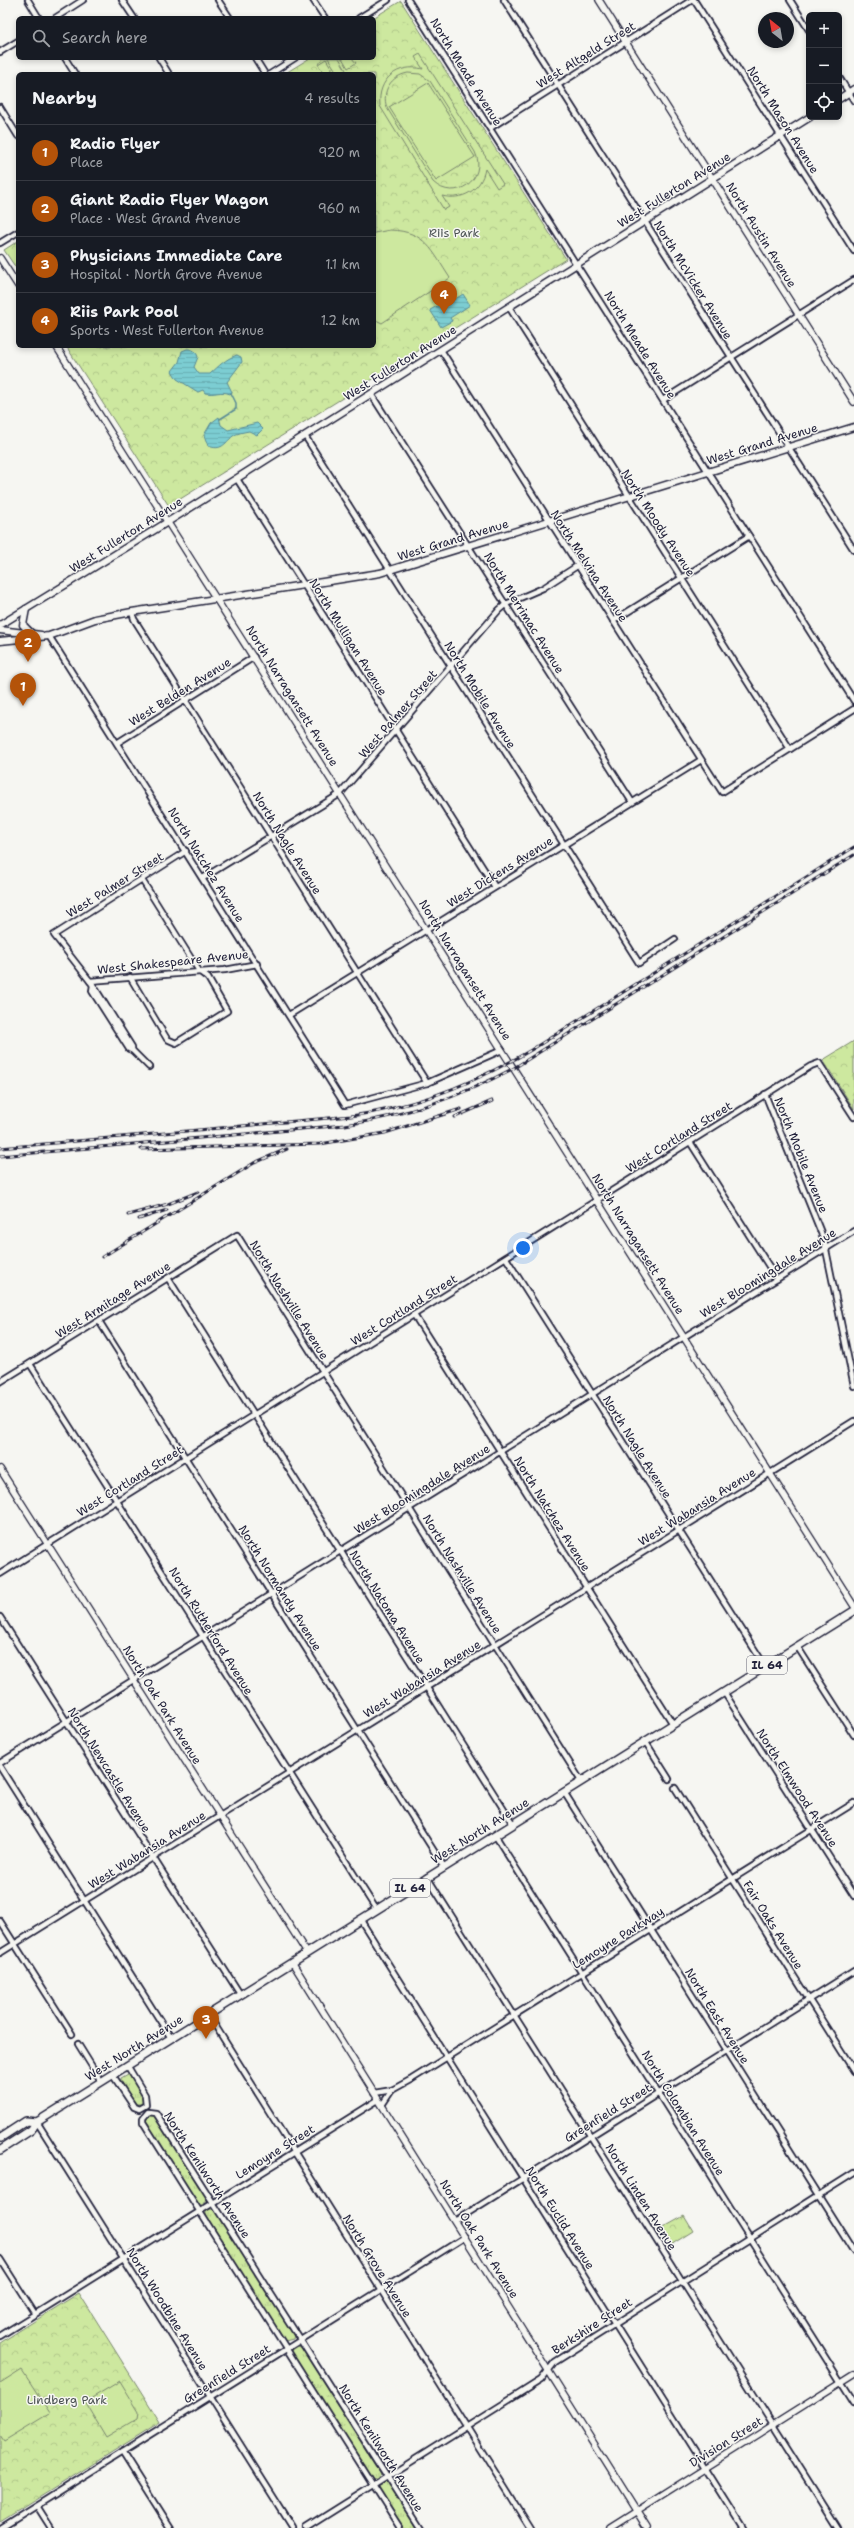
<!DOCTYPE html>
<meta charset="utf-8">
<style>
:root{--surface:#171b24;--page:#242831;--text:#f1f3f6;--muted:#9ea1a6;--line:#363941;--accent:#b45309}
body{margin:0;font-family:"Shantell Sans",sans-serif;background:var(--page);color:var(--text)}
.controls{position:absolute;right:12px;top:12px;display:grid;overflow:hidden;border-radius:6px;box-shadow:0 2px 6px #0003}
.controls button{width:36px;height:36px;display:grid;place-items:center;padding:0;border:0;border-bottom:1px solid var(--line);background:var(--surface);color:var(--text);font:20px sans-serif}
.compass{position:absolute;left:758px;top:12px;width:36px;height:36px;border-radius:50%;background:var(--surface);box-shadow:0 2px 6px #0003;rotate:329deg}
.you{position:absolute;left:523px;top:1248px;width:14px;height:14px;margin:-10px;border:3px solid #fff;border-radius:50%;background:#1a73e8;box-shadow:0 0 0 6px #1a73e833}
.badge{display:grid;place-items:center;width:26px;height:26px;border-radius:50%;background:var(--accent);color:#fff;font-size:13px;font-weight:700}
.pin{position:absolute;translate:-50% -33px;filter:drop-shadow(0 1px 2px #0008)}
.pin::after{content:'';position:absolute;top:21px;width:14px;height:12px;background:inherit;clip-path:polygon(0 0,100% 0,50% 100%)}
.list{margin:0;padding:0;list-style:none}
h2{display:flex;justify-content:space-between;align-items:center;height:52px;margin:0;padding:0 16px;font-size:17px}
h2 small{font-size:13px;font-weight:400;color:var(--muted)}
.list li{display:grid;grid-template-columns:26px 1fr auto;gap:12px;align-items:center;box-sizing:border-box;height:56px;padding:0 16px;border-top:1px solid var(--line)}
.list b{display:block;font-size:15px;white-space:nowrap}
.list p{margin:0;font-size:13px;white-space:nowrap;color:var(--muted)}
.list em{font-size:13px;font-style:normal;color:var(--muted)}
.icon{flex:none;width:22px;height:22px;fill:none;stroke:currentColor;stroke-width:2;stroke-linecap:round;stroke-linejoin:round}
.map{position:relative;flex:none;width:854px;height:2528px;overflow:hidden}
.search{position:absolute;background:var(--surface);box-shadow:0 2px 6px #0003;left:16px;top:16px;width:360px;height:44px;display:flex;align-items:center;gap:10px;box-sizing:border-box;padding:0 14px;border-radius:6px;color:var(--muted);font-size:15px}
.panel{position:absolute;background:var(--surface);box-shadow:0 2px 6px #0003;left:16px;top:72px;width:360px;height:276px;border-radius:6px}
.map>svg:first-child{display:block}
.grass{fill:url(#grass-tufts);stroke:#78856d}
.forest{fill:url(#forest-crowns);stroke:#78856d}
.pitch{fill:#cde89f;stroke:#78856d;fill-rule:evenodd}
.water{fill:url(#water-rules);stroke:#578996}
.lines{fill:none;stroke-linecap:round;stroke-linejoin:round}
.stream{stroke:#578996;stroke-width:1.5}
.minor-casing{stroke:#22223b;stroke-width:8}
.tertiary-casing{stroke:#22223b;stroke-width:8}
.secondary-casing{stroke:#22223b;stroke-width:9}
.primary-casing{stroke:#22223b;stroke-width:10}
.minor{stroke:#f6f6f2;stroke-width:4.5}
.tertiary{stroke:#f6f6f2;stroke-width:5.5}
.secondary{stroke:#f6f6f2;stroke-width:6}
.primary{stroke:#f6f6f2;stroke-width:7}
.rail-casing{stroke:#22223b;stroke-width:3}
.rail{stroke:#f6f6f2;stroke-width:1.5;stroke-dasharray:4.5;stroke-linecap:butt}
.labels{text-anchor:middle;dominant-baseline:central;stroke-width:3;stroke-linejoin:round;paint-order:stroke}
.shield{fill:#f6f6f2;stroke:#626272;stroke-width:1}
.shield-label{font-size:11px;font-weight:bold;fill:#22223b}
.street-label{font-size:12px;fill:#22223b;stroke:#f6f6f2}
.park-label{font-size:12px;fill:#4d5454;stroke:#f6f6f2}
</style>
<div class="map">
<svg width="854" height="2528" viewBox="0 0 854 2528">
<defs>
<pattern id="grass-tufts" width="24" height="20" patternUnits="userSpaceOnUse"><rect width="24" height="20" fill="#cde89f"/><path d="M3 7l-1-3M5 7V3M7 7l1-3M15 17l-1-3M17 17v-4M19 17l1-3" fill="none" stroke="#b0c78a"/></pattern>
<pattern id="forest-crowns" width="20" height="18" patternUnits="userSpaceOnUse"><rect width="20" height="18" fill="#cde89f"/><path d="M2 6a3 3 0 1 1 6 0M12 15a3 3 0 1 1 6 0" fill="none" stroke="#b0c78a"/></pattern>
<pattern id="water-rules" width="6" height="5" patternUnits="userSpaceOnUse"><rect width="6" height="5" fill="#7bcdd2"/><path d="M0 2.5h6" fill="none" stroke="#6ab0b5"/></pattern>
</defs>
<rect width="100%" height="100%" fill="#f6f6f2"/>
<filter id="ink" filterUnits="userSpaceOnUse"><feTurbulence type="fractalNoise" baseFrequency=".025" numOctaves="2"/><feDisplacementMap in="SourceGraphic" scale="8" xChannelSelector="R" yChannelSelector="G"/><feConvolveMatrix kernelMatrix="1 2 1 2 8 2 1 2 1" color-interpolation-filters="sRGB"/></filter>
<g filter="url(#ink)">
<!-- grass -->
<g class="grass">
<path d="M128,2074L131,2076L144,2097L141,2104H134L121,2082V2078Z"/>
<path d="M150,2114L155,2116L206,2197L207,2201L202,2205L197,2203L146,2121Z"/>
<path d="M211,2209L215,2210L294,2335L293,2339L285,2341L206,2216V2211Z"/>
<path d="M297,2346L301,2347L381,2474L376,2479L371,2478L292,2352L293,2348Z"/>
<path d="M385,2482L388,2483L416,2528H403L378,2488Z"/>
</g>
<!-- forest -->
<g class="forest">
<path d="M401,1L566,259L169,506L66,346H374V74H284L310,58H374L373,18Z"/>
<path d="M18,241V271L4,250Z"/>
<path d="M854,1041V1109L823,1060Z"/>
<path d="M684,2216L693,2231L669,2246L659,2230Z"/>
<path d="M79,2293L160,2422L0,2522V2343Z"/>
</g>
<!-- pitch -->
<g class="pitch">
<path d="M420,54L503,184L497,188L485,169C481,190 463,201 442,196L449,207L444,210L380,106C377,79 398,63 423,69L415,57ZM408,73L420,74L430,81L475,152C488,179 455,203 433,182L387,108C381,91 391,76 408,73Z"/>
<path d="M328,58H339L346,70L338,74Z"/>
<path d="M342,58H352L356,63L348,68Z"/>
<path d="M326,59L335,74H324L318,64Z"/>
<path d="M428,83L475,157L436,181L389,107Z"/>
<path d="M390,230C426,231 432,251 450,278L382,323L374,319V233Z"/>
<path d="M22,2370L50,2413L4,2441L0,2435V2384Z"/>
<path d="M120,2381L139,2412L138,2418L106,2437L85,2402Z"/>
</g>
<!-- water -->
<g class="water">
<path d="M463,294L470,305L450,318L452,321L441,327L430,310L441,304L443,307Z"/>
<path d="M187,349C193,349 196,351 198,357L194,367L199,374H210C219,366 225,359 237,355L241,357L242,362L227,382L232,392L230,394C221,390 215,395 205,393L203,390L198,392L177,379L172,371L179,362L182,351Z"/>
<path d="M219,417L221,425L228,430L257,423L263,429L257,435L249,431C244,432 237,433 233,436C224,444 222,451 208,446L204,435L211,423Z"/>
</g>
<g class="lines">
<!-- stream -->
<path class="stream" d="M220,419L236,409V403L231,393"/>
<!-- minor casing -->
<g class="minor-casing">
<g id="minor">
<path d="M28,0L39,18"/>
<path d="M122,0L134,18"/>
<path d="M218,0L230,18"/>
<path d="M313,0L325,18"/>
<path d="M408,0L854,701"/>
<path d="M504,0L854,550"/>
<path d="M694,0L854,251"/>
<path d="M790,0L809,30"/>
<path d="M55,18L83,0"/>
<path d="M359,18L388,0"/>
<path d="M0,52L18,41"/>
<path d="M65,58L75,74"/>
<path d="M159,58L169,74"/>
<path d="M255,58L265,74"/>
<path d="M270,74L295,58"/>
<path d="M839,77L854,101"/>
<path d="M0,107L18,136"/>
<path d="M490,128L692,0"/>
<path d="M0,243L18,232"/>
<path d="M509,307L790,749"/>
<path d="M441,350L722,792L854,709"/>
<path d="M371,394L632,802"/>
<path d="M663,400L854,280"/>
<path d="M305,436L639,963L675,939"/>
<path d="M237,479L495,887"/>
<path d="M132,612L134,619L427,1083"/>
<path d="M613,621L749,536"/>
<path d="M49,636L345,1105L427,1083L502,1050"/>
<path d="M117,743L254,657"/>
<path d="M203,878L340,794L499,610L506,604L543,588L577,566"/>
<path d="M130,977L167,1039L176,1043L227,1011L208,978L199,971L142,880"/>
<path d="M90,981L225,970L257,964"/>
<path d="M93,985L54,935L186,851"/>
<path d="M93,985L132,1047V1050L129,1049L92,991Z"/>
<path d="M289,1015L701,760"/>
<path d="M132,1050L149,1067"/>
<path d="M765,1094L824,1240L854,1386"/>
<path d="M690,1142L777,1279"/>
<path d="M506,1258L765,1666"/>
<path d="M168,1278L513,1824"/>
<path d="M414,1315L673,1724"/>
<path d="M99,1321L444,1867"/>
<path d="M30,1364L376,1909"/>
<path d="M0,1382L237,1235L581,1781"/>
<path d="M0,1574L811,1066L819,1063L854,1117"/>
<path d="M0,1617L240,1994"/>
<path d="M797,1646L854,1735"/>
<path d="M724,1692L854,1896"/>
<path d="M645,1741L669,1779"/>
<path d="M0,1763L854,1231"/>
<path d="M0,1767L171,2038"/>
<path d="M675,1788L854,2071"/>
<path d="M564,1792L854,2252"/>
<path d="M495,1835L854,2403"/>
<path d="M427,1877L838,2528"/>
<path d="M360,1919L743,2528"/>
<path d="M0,1921L72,2034"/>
<path d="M0,1953L854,1421"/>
<path d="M208,2014L530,2528"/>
<path d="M78,2044L101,2081"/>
<path d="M112,2074L134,2107L139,2109L146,2105L145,2095L127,2065"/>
<path d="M374,2093L392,2090L412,2079L854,1803"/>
<path d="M382,2105L392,2090"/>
<path d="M37,2122L293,2528"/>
<path d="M455,2221L854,1971"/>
<path d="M0,2259L35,2314"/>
<path d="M0,2336L378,2100"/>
<path d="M122,2452L170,2528"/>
<path d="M37,2506L51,2528"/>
<path d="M1,2528L465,2237"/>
<path d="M306,2528L541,2380L555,2362L854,2173"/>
<path d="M400,2528L143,2122V2118L148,2112L156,2113L420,2528"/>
</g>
</g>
<!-- tertiary casing -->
<g class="tertiary-casing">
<g id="tertiary">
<path d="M599,0L854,402"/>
<path d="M0,258L18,286"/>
<path d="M56,346L854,1606"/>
<path d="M0,1469L307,1953"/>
<path d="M292,1962L647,2528"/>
<path d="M610,2528L854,2374"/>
</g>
</g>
<!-- secondary casing -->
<g class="secondary-casing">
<g id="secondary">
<path d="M839,99L854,89"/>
<path d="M26,609L23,625L31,633"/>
<path d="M0,625L174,518L810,117"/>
<path d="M0,630L41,635"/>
<path d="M0,641L49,636L95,619L132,612L380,573L854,427"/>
</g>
</g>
<!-- primary casing -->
<g class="primary-casing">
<g id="primary">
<path d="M0,2138L26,2121L37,2122"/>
<path d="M0,2150L31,2130L37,2122L854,1611"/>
</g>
</g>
<!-- minor -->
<use href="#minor" class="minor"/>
<!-- tertiary -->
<use href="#tertiary" class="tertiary"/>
<!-- secondary -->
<use href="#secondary" class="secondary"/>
<!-- primary -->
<use href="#primary" class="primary"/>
<!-- rail casing -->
<g class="rail-casing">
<g id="rail">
<path d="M455,1117L492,1101"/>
<path d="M0,1148L351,1116C416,1107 475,1083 531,1050L854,847"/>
<path d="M141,1149L320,1144L385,1133L461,1109"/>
<path d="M0,1156L345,1125C405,1116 460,1097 514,1068L854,855"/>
<path d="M128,1215L168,1204L198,1192"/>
<path d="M139,1219L167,1210"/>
<path d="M102,1257L254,1163L287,1149"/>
</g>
</g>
<!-- rail -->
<use href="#rail" class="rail"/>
</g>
</g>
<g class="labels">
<!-- shield labels -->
<g class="shield">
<rect x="747" y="1656" width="40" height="18" rx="3"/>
<rect x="390" y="1879" width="40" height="18" rx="3"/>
</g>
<g class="shield-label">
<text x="767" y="1665">IL 64</text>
<text x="410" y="1888">IL 64</text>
</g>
<!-- street labels -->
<g class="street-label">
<text transform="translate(586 55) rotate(-32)">West Altgeld Street</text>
<text transform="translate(466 72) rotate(58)">North Meade Avenue</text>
<text transform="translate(783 120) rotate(58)">North Mason Avenue</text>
<text transform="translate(674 190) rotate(-32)">West Fullerton Avenue</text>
<text transform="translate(761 235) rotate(58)">North Austin Avenue</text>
<text transform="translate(693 280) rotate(58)">North McVicker Avenue</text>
<text transform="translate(640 345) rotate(58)">North Meade Avenue</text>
<text transform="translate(400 363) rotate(-32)">West Fullerton Avenue</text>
<text transform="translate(762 444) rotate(-17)">West Grand Avenue</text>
<text transform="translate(658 523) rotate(57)">North Moody Avenue</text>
<text transform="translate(126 535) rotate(-32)">West Fullerton Avenue</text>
<text transform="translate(453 540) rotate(-17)">West Grand Avenue</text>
<text transform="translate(589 566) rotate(57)">North Melvina Avenue</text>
<text transform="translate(524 613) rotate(58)">North Merrimac Avenue</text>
<text transform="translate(348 637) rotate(58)">North Mulligan Avenue</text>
<text transform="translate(180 692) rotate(-32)">West Belden Avenue</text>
<text transform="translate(480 695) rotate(58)">North Mobile Avenue</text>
<text transform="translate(292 696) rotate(58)">North Narragansett Avenue</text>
<text transform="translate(398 714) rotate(-49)">West Palmer Street</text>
<text transform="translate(287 843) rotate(58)">North Nagle Avenue</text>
<text transform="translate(206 865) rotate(58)">North Natchez Avenue</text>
<text transform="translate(500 872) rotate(-32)">West Dickens Avenue</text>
<text transform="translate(115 885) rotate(-32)">West Palmer Street</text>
<text transform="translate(173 962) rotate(-6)">West Shakespeare Avenue</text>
<text transform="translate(465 970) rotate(58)">North Narragansett Avenue</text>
<text transform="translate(679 1137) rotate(-32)">West Cortland Street</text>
<text transform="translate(801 1155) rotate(68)">North Mobile Avenue</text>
<text transform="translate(638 1244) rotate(58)">North Narragansett Avenue</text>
<text transform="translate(768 1273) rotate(-32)">West Bloomingdale Avenue</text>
<text transform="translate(113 1300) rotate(-32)">West Armitage Avenue</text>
<text transform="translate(289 1300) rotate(58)">North Nashville Avenue</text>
<text transform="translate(404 1310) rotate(-32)">West Cortland Street</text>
<text transform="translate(637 1447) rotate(58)">North Nagle Avenue</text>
<text transform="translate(130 1481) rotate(-32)">West Cortland Street</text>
<text transform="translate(422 1489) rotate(-32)">West Bloomingdale Avenue</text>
<text transform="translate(697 1507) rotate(-32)">West Wabansia Avenue</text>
<text transform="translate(552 1514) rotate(58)">North Natchez Avenue</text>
<text transform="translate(462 1574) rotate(58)">North Nashville Avenue</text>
<text transform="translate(280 1588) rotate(58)">North Normandy Avenue</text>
<text transform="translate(387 1607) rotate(58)">North Natoma Avenue</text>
<text transform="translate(211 1631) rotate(58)">North Rutherford Avenue</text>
<text transform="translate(422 1679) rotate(-32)">West Wabansia Avenue</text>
<text transform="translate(162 1705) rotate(58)">North Oak Park Avenue</text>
<text transform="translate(109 1770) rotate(58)">North Newcastle Avenue</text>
<text transform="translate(797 1788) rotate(57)">North Elmwood Avenue</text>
<text transform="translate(480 1831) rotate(-32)">West North Avenue</text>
<text transform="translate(147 1850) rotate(-32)">West Wabansia Avenue</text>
<text transform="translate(773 1925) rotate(58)">Fair Oaks Avenue</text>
<text transform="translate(618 1938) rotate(-32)">Lemoyne Parkway</text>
<text transform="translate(717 2016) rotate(58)">North East Avenue</text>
<text transform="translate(134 2048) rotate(-32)">West North Avenue</text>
<text transform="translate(608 2113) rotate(-32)">Greenfield Street</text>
<text transform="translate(683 2113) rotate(58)">North Colombian Avenue</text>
<text transform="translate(275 2152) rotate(-32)">Lemoyne Street</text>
<text transform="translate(207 2175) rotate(57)">North Kenilworth Avenue</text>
<text transform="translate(641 2197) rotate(58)">North Linden Avenue</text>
<text transform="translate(560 2218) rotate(58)">North Euclid Avenue</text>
<text transform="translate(479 2239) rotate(58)">North Oak Park Avenue</text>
<text transform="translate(377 2266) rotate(58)">North Grove Avenue</text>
<text transform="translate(167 2309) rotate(58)">North Woodbine Avenue</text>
<text transform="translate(592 2326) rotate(-33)">Berkshire Street</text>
<text transform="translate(227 2374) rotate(-32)">Greenfield Street</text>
<text transform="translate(726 2442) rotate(-32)">Division Street</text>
<text transform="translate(381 2448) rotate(58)">North Kenilworth Avenue</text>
</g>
<!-- park labels -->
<g class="park-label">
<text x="454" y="233">Riis Park</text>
<text x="67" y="2400">Lindberg Park</text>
</g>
</g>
</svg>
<div class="controls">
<button>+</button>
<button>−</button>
<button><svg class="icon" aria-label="locate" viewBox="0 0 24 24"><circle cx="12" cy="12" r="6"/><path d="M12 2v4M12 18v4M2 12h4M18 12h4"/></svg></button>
</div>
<svg class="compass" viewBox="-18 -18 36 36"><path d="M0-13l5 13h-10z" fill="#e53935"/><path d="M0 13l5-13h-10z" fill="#9ea1a6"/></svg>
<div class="you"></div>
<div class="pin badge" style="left:23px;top:706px">1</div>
<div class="pin badge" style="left:28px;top:662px">2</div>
<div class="pin badge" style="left:206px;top:2039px">3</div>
<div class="pin badge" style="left:444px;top:314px">4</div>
<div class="search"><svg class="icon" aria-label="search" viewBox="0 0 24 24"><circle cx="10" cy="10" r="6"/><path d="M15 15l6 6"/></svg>Search here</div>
<section class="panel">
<h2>Nearby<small>4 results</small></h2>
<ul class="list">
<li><span class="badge">1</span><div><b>Radio Flyer</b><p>Place</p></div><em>920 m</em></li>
<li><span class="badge">2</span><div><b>Giant Radio Flyer Wagon</b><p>Place · West Grand Avenue</p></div><em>960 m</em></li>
<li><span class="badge">3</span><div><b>Physicians Immediate Care</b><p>Hospital · North Grove Avenue</p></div><em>1.1 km</em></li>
<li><span class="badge">4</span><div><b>Riis Park Pool</b><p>Sports · West Fullerton Avenue</p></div><em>1.2 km</em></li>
</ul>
</section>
</div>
